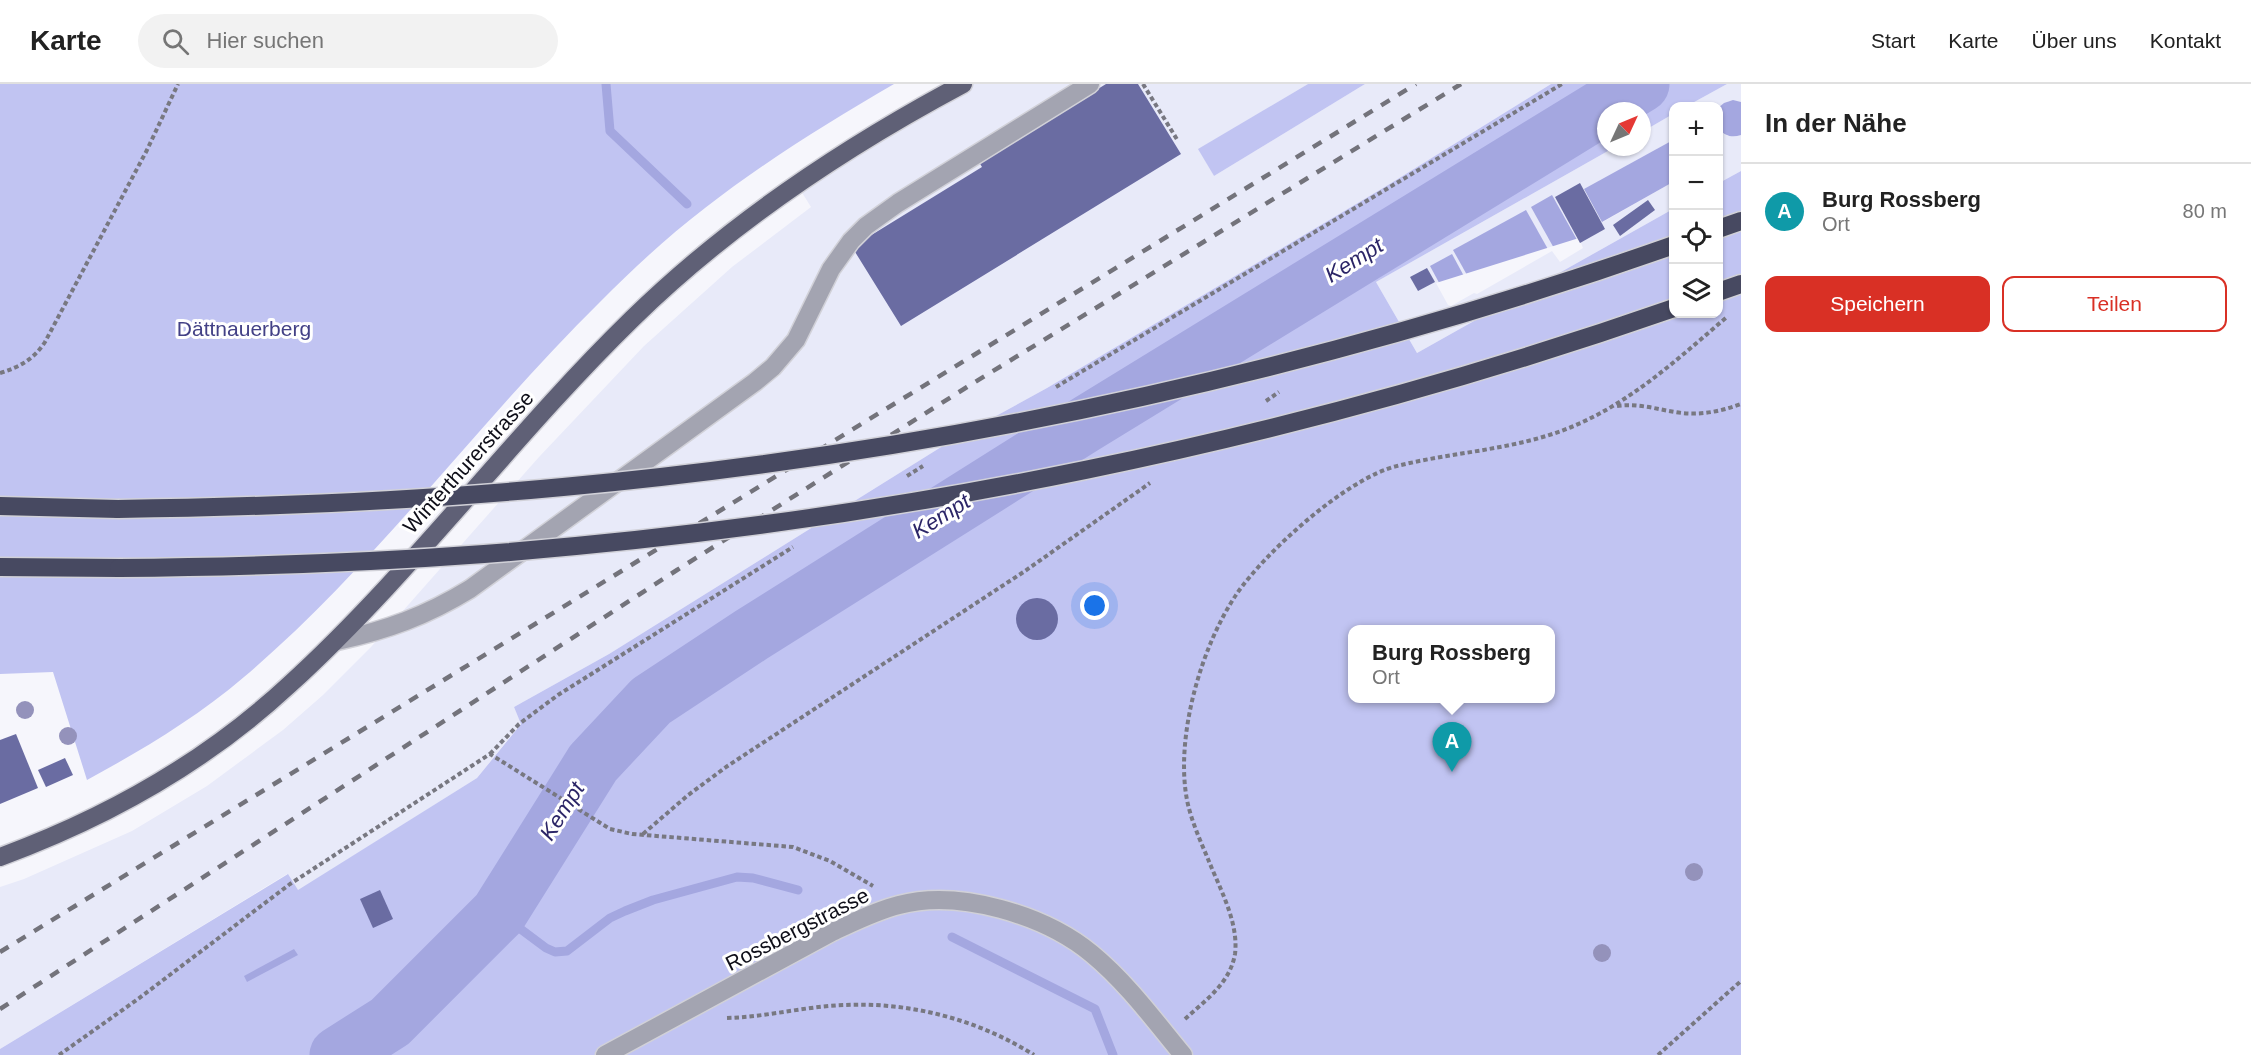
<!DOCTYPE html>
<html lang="de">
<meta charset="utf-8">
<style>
:root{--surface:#fff;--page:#f2f2f2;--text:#222;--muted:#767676;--line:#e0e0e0;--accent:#d93025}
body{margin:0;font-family:Arial,sans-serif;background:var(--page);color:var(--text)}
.controls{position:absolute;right:18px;top:18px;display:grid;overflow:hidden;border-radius:12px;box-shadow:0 2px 4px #0004}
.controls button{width:54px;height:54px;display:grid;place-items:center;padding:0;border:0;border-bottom:2px solid var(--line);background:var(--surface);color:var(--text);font:30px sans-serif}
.compass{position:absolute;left:1597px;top:18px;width:54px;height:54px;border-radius:50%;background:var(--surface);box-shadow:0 2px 4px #0004;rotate:46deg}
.you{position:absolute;left:1095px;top:522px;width:21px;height:21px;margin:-15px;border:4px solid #fff;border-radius:50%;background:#1a73e8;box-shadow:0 0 0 9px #1a73e833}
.badge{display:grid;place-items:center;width:39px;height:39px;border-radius:50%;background:var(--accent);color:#fff;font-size:20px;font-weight:700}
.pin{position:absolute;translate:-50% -50px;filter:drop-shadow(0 2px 3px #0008)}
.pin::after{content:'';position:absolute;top:32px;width:21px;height:18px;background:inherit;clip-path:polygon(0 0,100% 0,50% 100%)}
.popup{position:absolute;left:1348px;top:541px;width:207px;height:78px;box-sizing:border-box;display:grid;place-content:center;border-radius:12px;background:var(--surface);filter:drop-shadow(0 2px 4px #0005);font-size:20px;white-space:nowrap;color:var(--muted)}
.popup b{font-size:22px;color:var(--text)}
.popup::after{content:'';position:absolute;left:50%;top:100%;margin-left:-12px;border:12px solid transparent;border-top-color:var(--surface)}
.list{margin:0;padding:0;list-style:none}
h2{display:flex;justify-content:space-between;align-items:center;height:78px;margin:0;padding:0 24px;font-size:26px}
h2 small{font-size:20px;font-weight:400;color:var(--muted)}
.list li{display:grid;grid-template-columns:39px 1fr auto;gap:18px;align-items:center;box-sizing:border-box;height:96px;padding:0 24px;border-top:2px solid var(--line)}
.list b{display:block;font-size:22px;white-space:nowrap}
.list p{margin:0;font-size:20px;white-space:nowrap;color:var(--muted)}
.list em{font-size:20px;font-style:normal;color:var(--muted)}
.actions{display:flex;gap:12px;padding:18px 24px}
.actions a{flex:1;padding:14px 0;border:2px solid var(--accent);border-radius:12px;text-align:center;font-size:21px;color:var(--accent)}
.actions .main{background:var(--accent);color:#fff}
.icon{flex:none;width:33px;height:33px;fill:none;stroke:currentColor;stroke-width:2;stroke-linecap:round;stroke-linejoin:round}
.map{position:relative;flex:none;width:1741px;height:971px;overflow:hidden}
header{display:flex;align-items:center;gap:36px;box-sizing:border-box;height:84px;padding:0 30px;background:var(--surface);border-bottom:2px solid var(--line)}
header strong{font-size:28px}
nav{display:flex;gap:33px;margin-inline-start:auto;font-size:21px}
.search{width:420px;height:54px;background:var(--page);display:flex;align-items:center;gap:15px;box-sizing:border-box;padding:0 21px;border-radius:33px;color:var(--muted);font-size:22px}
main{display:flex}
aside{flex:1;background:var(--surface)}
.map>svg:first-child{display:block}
.built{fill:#e8eaf9}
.green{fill:#c1c4f2;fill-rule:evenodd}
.water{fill:#a4a7e0}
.pier{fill:#f6f6fc}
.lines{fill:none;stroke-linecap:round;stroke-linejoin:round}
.stream{stroke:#a4a7e0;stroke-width:9}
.river{stroke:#a4a7e0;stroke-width:57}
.building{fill:#6a6ca2}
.minor-casing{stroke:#d1d1d8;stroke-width:21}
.major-casing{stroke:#d1d1d8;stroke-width:21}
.highway-casing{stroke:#d1d1d8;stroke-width:21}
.path{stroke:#787881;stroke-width:4;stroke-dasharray:4.5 3;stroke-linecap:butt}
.minor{stroke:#a3a4b1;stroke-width:18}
.major{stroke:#5f6076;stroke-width:18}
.highway{stroke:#474961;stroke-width:18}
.rail{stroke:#73737b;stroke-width:4.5;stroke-dasharray:10 10;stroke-linecap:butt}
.highway-bridge-casing{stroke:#d1d1d8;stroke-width:21;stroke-linecap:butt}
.highway-bridge{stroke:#474961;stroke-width:18}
.tree{fill:#9492bb}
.labels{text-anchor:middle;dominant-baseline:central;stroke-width:6;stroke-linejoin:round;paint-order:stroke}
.park-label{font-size:21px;fill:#434186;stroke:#fff}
.street-label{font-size:21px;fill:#0e0e18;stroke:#fff}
.water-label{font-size:22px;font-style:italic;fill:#2b2567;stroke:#fff}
</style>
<header>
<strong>Karte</strong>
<div class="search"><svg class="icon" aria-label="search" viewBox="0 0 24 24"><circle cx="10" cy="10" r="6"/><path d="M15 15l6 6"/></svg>Hier suchen</div>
<nav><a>Start</a><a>Karte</a><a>Über uns</a><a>Kontakt</a></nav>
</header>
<main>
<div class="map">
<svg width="1741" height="971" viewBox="0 0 1741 971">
<rect width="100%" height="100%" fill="#f6f6fc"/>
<!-- built -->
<g class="built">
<path d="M963,0H1308L1199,65L1214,92L1365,0H1551L1388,101L1047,304L954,355L609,570L514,623L521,639L477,694L298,807L287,790L0,965V803L24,795L132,747L207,702L283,646L323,611L371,563L539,373L644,262L732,183L811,123L796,99Z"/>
<path d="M1727,0H1741V18L1729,17L1719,24L1718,22H1687Z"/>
<path d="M1673,30V56L1584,106L1603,138L1673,98V125L1417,269L1376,198L1615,63H1642V48Z"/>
<path d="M1718,45L1728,52L1741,51V87L1719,99Z"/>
</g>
<!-- green -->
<g class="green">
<path d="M0,0H894C829,38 764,78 705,124C668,152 633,185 600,218C477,339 376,481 244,593C196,634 142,666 87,696L53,588L0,590Z"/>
<path d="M1308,0H1365L1214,92L1198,65Z"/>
<path d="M1551,0H1727L1687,22H1674L1673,30L1642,48V27H1606V63H1615L1376,198L1417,269L1673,125L1674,230H1718L1719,99L1741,87V971H0V965L288,790L298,806L477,694L521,640L514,623L609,570L954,355L1047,304L1388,101ZM1353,546H1551V614H1353Z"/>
</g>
<!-- water -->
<g class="water">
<path d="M1733,16L1741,18V51C1732,54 1725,52 1719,45L1718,24L1724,19Z"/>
<path d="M1673,56V98L1602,138L1584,105Z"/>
<path d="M1552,111L1581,163L1560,175L1531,123Z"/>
<path d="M1526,126L1549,167L1476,207L1453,166Z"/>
<path d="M1452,170L1472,207L1450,219L1430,182Z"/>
<path d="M294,865L298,871L247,898L244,892Z"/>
</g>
<!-- pier -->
<path class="pier" d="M1579,154L1583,164L1560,178L1552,167L1477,210L1474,209L1451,222L1448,221L1436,199Z"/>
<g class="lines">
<!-- stream -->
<g class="stream">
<path d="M606,0L610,47L687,120"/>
<path d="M499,829L546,864L555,868L567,867L610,834L625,827L653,816L737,793L753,794L798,806"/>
<path d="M952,853L1095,925L1113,971"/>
</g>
<!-- river -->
<path class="river" d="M338,971L390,938L499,829L593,679L651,617L751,551L1083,342L1641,0"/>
</g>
<!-- building -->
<g class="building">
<path d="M1106,0H1138L1181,70L901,242L852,163L982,83L979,78Z"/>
<path d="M1580,99L1605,145L1580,159L1555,113Z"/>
<path d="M1648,116L1655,126L1620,152L1613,141Z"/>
<path d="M1427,184L1435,198L1418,207L1410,193Z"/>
<circle cx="1037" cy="535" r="21"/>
<path d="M16,650L38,704L0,720V656Z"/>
<path d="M65,674L73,691L46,703L38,686Z"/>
<path d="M380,806L393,835L373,844L360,815Z"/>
</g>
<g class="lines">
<!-- minor casing -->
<g class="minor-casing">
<g id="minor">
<path d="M337,557C387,546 426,532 470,505L755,298L773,283L796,256L831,185L851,157L866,142L898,119L1090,0"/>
<path d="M605,971L832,848C854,838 875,827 899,821C959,805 1045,831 1092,870C1127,899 1154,936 1183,971"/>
</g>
</g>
<!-- major casing -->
<g class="major-casing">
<path id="major" d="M0,773C106,734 206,678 289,601C413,488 512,352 632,235C730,139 843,64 963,0"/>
</g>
<!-- highway casing -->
<g class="highway-casing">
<g id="highway">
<path d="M1718,145L1741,137"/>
<path d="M1718,208L1741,200"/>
<path d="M0,422L118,425"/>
<path d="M0,483L119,484"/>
</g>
</g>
<!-- path -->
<g class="path">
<path d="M1143,0L1178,57"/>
<path d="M0,289C20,283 34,275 45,258L147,66L178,0"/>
<path d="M1056,303L1562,0"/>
<path d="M1266,317L1279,308"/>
<path d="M1617,322C1637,319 1656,325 1675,328C1698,332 1719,328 1741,320"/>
<path d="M907,392L923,382"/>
<path d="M490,670L519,640L558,611L793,463"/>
<path d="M643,750L687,712L726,683L1025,487L1150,399"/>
<path d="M727,934C767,933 806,922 846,921C911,918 979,936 1034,971"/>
<path d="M1185,935C1206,916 1230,899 1235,870C1239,838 1219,803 1208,775C1200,756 1191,736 1187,716C1175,653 1201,563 1236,511C1265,468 1347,394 1397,382C1457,367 1519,366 1576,341C1634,316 1680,273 1728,232"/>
<path d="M59,971L138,915L290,800L490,670L610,745L632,750L793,763L830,777L873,802"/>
<path d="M1658,971L1741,897"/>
</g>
<!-- minor -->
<use href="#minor" class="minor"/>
<!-- major -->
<use href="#major" class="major"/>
<!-- highway -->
<use href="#highway" class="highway"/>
<!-- rail -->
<g class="rail">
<path d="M0,868L1416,0"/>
<path d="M0,925L677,486L967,303L1461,0"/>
</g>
<!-- highway-bridge casing -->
<g class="highway-bridge-casing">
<g id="highway-bridge">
<path d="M118,425C267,423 415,417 563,403C941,368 1316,287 1674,161"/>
<path d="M119,484C241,483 362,479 484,470C888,439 1291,358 1674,224"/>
</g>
</g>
<!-- highway-bridge -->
<use href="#highway-bridge" class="highway-bridge"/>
</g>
<!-- trees -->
<g class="tree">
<circle cx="25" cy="626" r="9"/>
<circle cx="68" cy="652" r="9"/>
<circle cx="1694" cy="788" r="9"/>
<circle cx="1602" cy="869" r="9"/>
</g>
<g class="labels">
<!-- park labels -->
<g class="park-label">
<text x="244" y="244">Dättnauerberg</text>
</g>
<!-- street labels -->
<g class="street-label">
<text transform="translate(468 378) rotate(-48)">Winterthurerstrasse</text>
<text transform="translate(797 845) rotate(-27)">Rossbergstrasse</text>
</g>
<!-- water labels -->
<g class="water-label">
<text transform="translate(1354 176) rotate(-32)">Kempt</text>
<text transform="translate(941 432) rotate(-32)">Kempt</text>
<text transform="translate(562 727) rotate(-58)">Kempt</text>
</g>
</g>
</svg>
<div class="controls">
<button>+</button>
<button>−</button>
<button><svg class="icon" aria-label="locate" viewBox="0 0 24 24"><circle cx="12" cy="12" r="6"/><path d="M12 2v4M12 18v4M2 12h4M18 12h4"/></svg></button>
<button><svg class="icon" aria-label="layers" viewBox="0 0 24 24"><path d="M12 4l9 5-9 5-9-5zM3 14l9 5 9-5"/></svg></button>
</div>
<svg class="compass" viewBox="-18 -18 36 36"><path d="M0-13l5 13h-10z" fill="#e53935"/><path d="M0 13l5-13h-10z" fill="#767676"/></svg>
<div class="you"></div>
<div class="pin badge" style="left:1452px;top:688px;background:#0f9aa8">A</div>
<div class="popup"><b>Burg Rossberg</b>Ort</div>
</div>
<aside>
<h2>In der Nähe<small></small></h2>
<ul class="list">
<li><span class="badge" style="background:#0f9aa8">A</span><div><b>Burg Rossberg</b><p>Ort</p></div><em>80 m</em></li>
</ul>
<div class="actions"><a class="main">Speichern</a><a>Teilen</a></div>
</aside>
</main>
